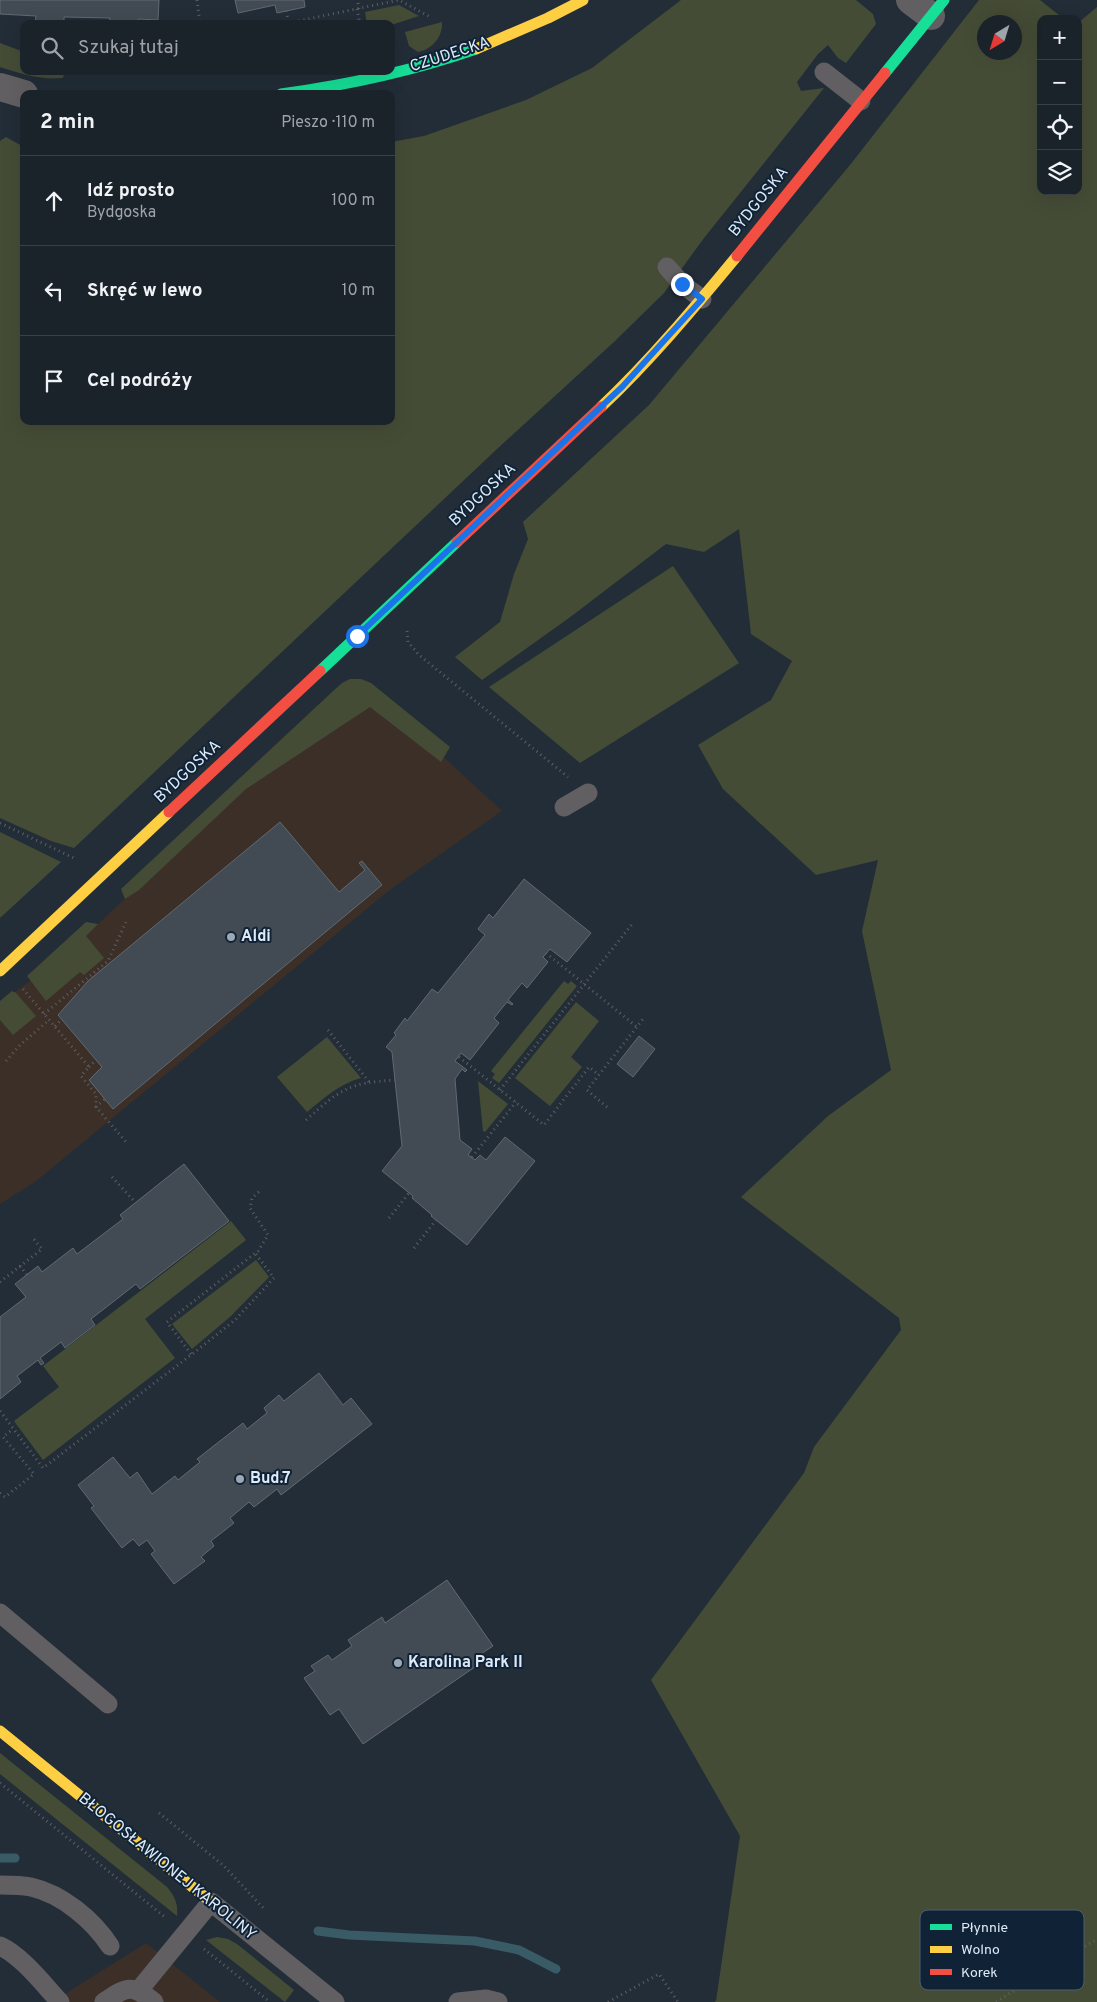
<!DOCTYPE html>
<html lang="pl">
<meta charset="utf-8">
<style>
:root{--surface:#1a222a;--page:#232a32;--text:#f1f3f6;--muted:#9fa4a8;--line:#383f47}
body{margin:0;font-family:Overpass,sans-serif;background:var(--page);color:var(--text)}
.controls{position:absolute;right:15px;top:15px;display:grid;overflow:hidden;border-radius:10px;box-shadow:0 5px 20px #0002}
.controls button{width:45px;height:45px;display:grid;place-items:center;padding:0;border:0;border-bottom:1px solid var(--line);background:var(--surface);color:var(--text);font:25px sans-serif}
.compass{position:absolute;left:977px;top:15px;width:45px;height:45px;border-radius:50%;background:var(--surface);box-shadow:0 5px 20px #0002;rotate:218deg}
.stop{position:absolute;width:15px;height:15px;margin:-11px;border:4px solid #1a73e8;border-radius:50%;background:#fff}
.stop.end{background:#1a73e8;border-color:#fff;box-shadow:0 1px 5px #0008}
.list{margin:0;padding:0;list-style:none}
h2{display:flex;justify-content:space-between;align-items:center;height:65px;margin:0;padding:0 20px;font-size:21px}
h2 small{font-size:16px;font-weight:400;color:var(--muted)}
.list li{display:grid;grid-template-columns:32px 1fr auto;gap:15px;align-items:center;box-sizing:border-box;height:90px;padding:0 20px;border-top:1px solid var(--line)}
.list b{display:block;font-size:19px;white-space:nowrap}
.list p{margin:0;font-size:16px;white-space:nowrap;color:var(--muted)}
.list em{font-size:16px;font-style:normal;color:var(--muted)}
.icon{flex:none;width:28px;height:28px;fill:none;stroke:currentColor;stroke-width:2;stroke-linecap:round;stroke-linejoin:round}
.map{position:relative;flex:none;width:1097px;height:2002px;overflow:hidden}
.search{position:absolute;background:var(--surface);box-shadow:0 5px 20px #0002;left:20px;top:20px;width:375px;height:55px;display:flex;align-items:center;gap:12px;box-sizing:border-box;padding:0 18px;border-radius:10px;color:var(--muted);font-size:19px}
.panel{position:absolute;background:var(--surface);box-shadow:0 5px 20px #0002;left:20px;top:90px;width:375px;height:335px;border-radius:10px}
.map>svg:first-child{display:block}
.commercial{fill:#3b2f27}
.green{fill:#454c36;fill-rule:evenodd}
.lines{fill:none;stroke-linecap:round;stroke-linejoin:round}
.stream{stroke:#385b65;stroke-width:9}
.building{fill:#424b54;stroke:#616a73}
.path{stroke:#5e5f63;stroke-width:3;stroke-dasharray:1 4;stroke-linecap:butt}
.lane{stroke:#625f62;stroke-width:19}
.street{stroke:#625f62;stroke-width:28}
.fast{stroke:#16e098;stroke-width:11}
.slow{stroke:#ffcf43;stroke-width:11}
.jam{stroke:#f24e42;stroke-width:11}
.route{stroke:#1a73e8;stroke-width:6}
.poi-dot{fill:#9ca8b5;stroke:#102336;stroke-width:2}
.labels{text-anchor:middle;dominant-baseline:central;stroke-width:4;stroke-linejoin:round;paint-order:stroke}
.street-label{font-size:16px;fill:#deeaf8;stroke:#102336}
.poi-label{font-size:16px;font-weight:bold;fill:#deeaf8;stroke:#102336;text-anchor:start}
.key{fill:#102336;stroke:#4e5f70;stroke-width:1}
.key-label{font-size:14px;fill:#deeaf8}
</style>
<div class="map">
<svg width="1097" height="2002" viewBox="0 0 1097 2002">
<rect width="100%" height="100%" fill="#222d38"/>
<!-- commercial -->
<g class="commercial">
<path d="M359,693L433,747L502,811L391,889L35,1182L0,1204V1006L15,992L68,952L262,770Z"/>
<path d="M146,1943L220,2002H52Z"/>
</g>
<!-- green -->
<g class="green">
<path d="M681,0H856L873,14L876,24L846,63L838,58L828,45L818,54L797,82L801,91L824,88L704,238L664,293L615,341L497,449L74,848L51,841L0,818V141L6,137L24,147V421H391V142L424,136L526,100L592,68Z"/>
<path d="M979,0H1040L1064,19H1041V191H1078V23L1097,7V2002H714L716,2001L740,1836L651,1680L804,1473L814,1447L901,1330L899,1318L741,1197L828,1116L891,1070L862,931L878,860L816,875L723,789L698,745L771,700L792,661L751,634L739,529L704,552L666,544L569,618L482,680L455,657L500,622L514,574L528,539L523,522L649,405L850,165ZM984,22H1014V52H984Z"/>
<path d="M399,5L419,16L391,25V24H367L365,12Z"/>
<path d="M442,22C443,37 432,49 418,52L409,46L405,32Z"/>
<path d="M0,43L24,52V71H65L63,78C41,80 21,74 0,67Z"/>
<path d="M673,566L739,663L580,763L489,687Z"/>
<path d="M350,679H361L371,683L450,747L441,762L370,707L246,789L139,890L125,899L121,889L332,692L342,683Z"/>
<path d="M0,832L61,862L0,918Z"/>
<path d="M86,922L98,924L86,936L104,958L84,975L80,972L46,1001L27,976Z"/>
<path d="M564,981L568,984L571,981L577,986L499,1083L492,1078L495,1074L491,1071Z"/>
<path d="M12,991L16,993L36,1016L13,1035L0,1020V1001Z"/>
<path d="M576,1002L599,1021L571,1057L582,1067L550,1106L515,1078Z"/>
<path d="M327,1037L361,1078C339,1084 324,1098 307,1112L277,1077Z"/>
<path d="M478,1081L508,1104L485,1132L483,1131Z"/>
<path d="M231,1221L246,1240L145,1319L175,1358L43,1460L14,1421L59,1387L43,1366Z"/>
<path d="M256,1260L269,1277L231,1316L192,1349L172,1324Z"/>
<path d="M0,1753L167,1887C175,1897 178,1903 177,1916L0,1774Z"/>
<path d="M217,1937L228,1939L237,1944L294,1990L285,2002L206,1940Z"/>
</g>
<g class="lines">
<!-- stream -->
<g class="stream">
<path d="M0,1858H15"/>
<path d="M318,1931L349,1935L475,1941L519,1950L556,1969"/>
</g>
</g>
<!-- building -->
<g class="building">
<path d="M0,0H159L158,20L138,19V24H109L110,18L64,17V24H35L36,16L0,14Z"/>
<path d="M235,0H304L305,7L277,13L275,5L238,13Z"/>
<path d="M280,822L339,892L365,870L359,863L362,861L382,885L113,1109L89,1080L102,1067L58,1015L88,981Z"/>
<path d="M524,879L591,933L567,962L550,949L543,957L548,962L527,988L522,983L508,1000L513,1004L512,1005L507,1002L494,1018L499,1023L470,1060L461,1053L455,1061L467,1070L465,1072L462,1069L455,1079L460,1140L472,1149L468,1155L475,1160L480,1155L486,1160L505,1137L535,1161L467,1245L431,1216L432,1215L412,1198L413,1196L382,1171L402,1146L392,1052L386,1047L396,1035L394,1033L405,1018L407,1021L432,989L438,993L485,935L478,929L489,914L493,918Z"/>
<path d="M639,1036L655,1049L633,1077L617,1064Z"/>
<path d="M184,1164L229,1221L140,1289L136,1284L91,1319L95,1325L65,1348L61,1342L40,1358L44,1363L41,1365L38,1360L17,1376L21,1382L0,1399V1317L26,1297L15,1284L38,1266L42,1272L73,1248L77,1254L123,1219L120,1215Z"/>
<path d="M319,1373L343,1405L351,1398L372,1424L281,1495L277,1489L254,1507L249,1502L230,1518L234,1523L211,1541L214,1546L201,1557L205,1561L174,1584L151,1554L155,1551L147,1540L139,1546L133,1539L122,1548L91,1508L94,1506L78,1485L113,1457L130,1478L137,1472L152,1494L175,1476L178,1480L200,1462L197,1459L243,1423L247,1429L267,1413L264,1408L279,1395L284,1401Z"/>
<path d="M447,1580L493,1646L481,1654L485,1660L363,1744L339,1709L330,1715L304,1678L315,1671L311,1666L328,1655L332,1660L352,1646L348,1640L382,1617L385,1623Z"/>
</g>
<g class="lines">
<!-- path -->
<g class="path">
<path d="M197,0L200,24"/>
<path d="M358,3L359,9"/>
<path d="M357,9L360,24"/>
<path d="M286,11L289,23"/>
<path d="M284,24L399,0L432,18"/>
<path d="M407,631L408,642L419,655L568,777"/>
<path d="M0,823L76,859"/>
<path d="M546,953L637,1027"/>
<path d="M23,989L89,1067L81,1076L96,1094V1107L126,1142"/>
<path d="M44,1014L108,961L126,922"/>
<path d="M55,1026L62,1019"/>
<path d="M328,1030L369,1082"/>
<path d="M459,1057L544,1125L589,1067L599,1075"/>
<path d="M6,1061L20,1045L49,1020"/>
<path d="M89,1067L96,1060"/>
<path d="M500,1090L633,923"/>
<path d="M96,1107L105,1099"/>
<path d="M607,1107L587,1090L643,1019"/>
<path d="M306,1120C341,1089 348,1083 395,1080"/>
<path d="M472,1157L516,1102"/>
<path d="M112,1177L135,1202"/>
<path d="M389,1218L409,1193"/>
<path d="M414,1248L436,1220"/>
<path d="M20,1266L27,1275"/>
<path d="M0,1282L42,1249L32,1237"/>
<path d="M191,1354L167,1322L258,1251L268,1235L250,1208L252,1198L261,1190"/>
<path d="M0,1411L43,1468L195,1352L235,1320L274,1278L255,1253"/>
<path d="M0,1493L5,1497L34,1474L3,1437L13,1429"/>
<path d="M0,1783L166,1918"/>
<path d="M159,1813L224,1866L265,1910"/>
<path d="M204,1949L270,2002"/>
<path d="M608,2002L659,1974L678,2002"/>
<path d="M996,2002L1097,1939"/>
</g>
<!-- lane -->
<g class="lane">
<path d="M824,72L861,101"/>
<path d="M667,267L682,284L702,299"/>
<path d="M564,807L588,793"/>
<path d="M0,1613L108,1704"/>
<path d="M0,1885C10,1885 21,1885 31,1887C62,1894 93,1920 110,1946"/>
<path d="M0,1946C22,1956 44,1985 60,2002"/>
<path d="M139,1990L211,1902L335,2002"/>
<path d="M104,2002C127,1987 130,1983 154,2002"/>
<path d="M458,2002L486,1999L498,2002"/>
</g>
<!-- street -->
<g class="street">
<path d="M910,0L931,16"/>
<path d="M0,87L24,94"/>
</g>
<!-- fast -->
<g class="fast">
<path d="M885,73L944,0"/>
<path d="M281,94C348,85 412,71 476,49"/>
<path d="M320,671L457,542"/>
</g>
<!-- slow -->
<g class="slow">
<path d="M476,49L548,18L583,0"/>
<path d="M601,407C650,361 694,308 737,256"/>
<path d="M0,971L169,812"/>
<path d="M0,1731L211,1902"/>
</g>
<!-- jam -->
<g class="jam">
<path d="M737,256L885,73"/>
<path d="M457,542L601,407"/>
<path d="M169,812L320,671"/>
</g>
</g>
<g class="lines">
<!-- route -->
<path class="route" d="M357,636L622,387L702,299L682,284"/>
</g>
<!-- markers -->
<g class="poi-dot">
<circle cx="231" cy="937" r="5"/>
<circle cx="240" cy="1479" r="5"/>
<circle cx="398" cy="1663" r="5"/>
</g>
<g class="labels">
<!-- street labels -->
<g class="street-label">
<text transform="translate(450 55) rotate(-18)">CZUDECKA</text>
<text transform="translate(759 202) rotate(-51)">BYDGOSKA</text>
<text transform="translate(483 495) rotate(-43)">BYDGOSKA</text>
<text transform="translate(188 772) rotate(-43)">BYDGOSKA</text>
<text transform="translate(167 1867) rotate(39)">BŁOGOSŁAWIONEJ KAROLINY</text>
</g>
<!-- poi labels -->
<g class="poi-label">
<text x="241" y="937">Aldi</text>
<text x="250" y="1479">Bud.7</text>
<text x="408" y="1663">Karolina Park II</text>
</g>
</g>
<!-- legend -->
<rect x="920" y="1910" width="164" height="80" rx="8" class="key"/>
<rect x="930" y="1924" width="22" height="6" fill="#16e098"/>
<rect x="930" y="1946" width="22" height="7" fill="#ffcf43"/>
<rect x="930" y="1969" width="22" height="6" fill="#f24e42"/>
<g class="key-label">
<text x="961" y="1932">Płynnie</text>
<text x="961" y="1954">Wolno</text>
<text x="961" y="1977">Korek</text>
</g>
</svg>
<div class="controls">
<button>+</button>
<button>−</button>
<button><svg class="icon" aria-label="locate" viewBox="0 0 24 24"><circle cx="12" cy="12" r="6"/><path d="M12 2v4M12 18v4M2 12h4M18 12h4"/></svg></button>
<button><svg class="icon" aria-label="layers" viewBox="0 0 24 24"><path d="M12 4l9 5-9 5-9-5zM3 14l9 5 9-5"/></svg></button>
</div>
<svg class="compass" viewBox="-18 -18 36 36"><path d="M0-13l5 13h-10z" fill="#e53935"/><path d="M0 13l5-13h-10z" fill="#9fa4a8"/></svg>
<div class="stop" style="left:357px;top:636px"></div>
<div class="stop end" style="left:682px;top:284px"></div>
<div class="search"><svg class="icon" aria-label="search" viewBox="0 0 24 24"><circle cx="10" cy="10" r="6"/><path d="M15 15l6 6"/></svg>Szukaj tutaj</div>
<section class="panel">
<h2>2 min<small>Pieszo · 110 m</small></h2>
<ul class="list">
<li><svg class="icon" aria-label="ahead" viewBox="0 0 24 24"><path d="M12 20V5M6 11l6-6 6 6"/></svg><div><b>Idź prosto</b><p>Bydgoska</p></div><em>100 m</em></li>
<li><svg class="icon" aria-label="left" viewBox="0 0 24 24"><path d="M17 20v-9H6M10 6l-5 5 5 5"/></svg><div><b>Skręć w lewo</b></div><em>10 m</em></li>
<li><svg class="icon" aria-label="arrive" viewBox="0 0 24 24"><path d="M6 21V4h12l-3 4 3 4H6"/></svg><div><b>Cel podróży</b></div></li>
</ul>
</section>
</div>
